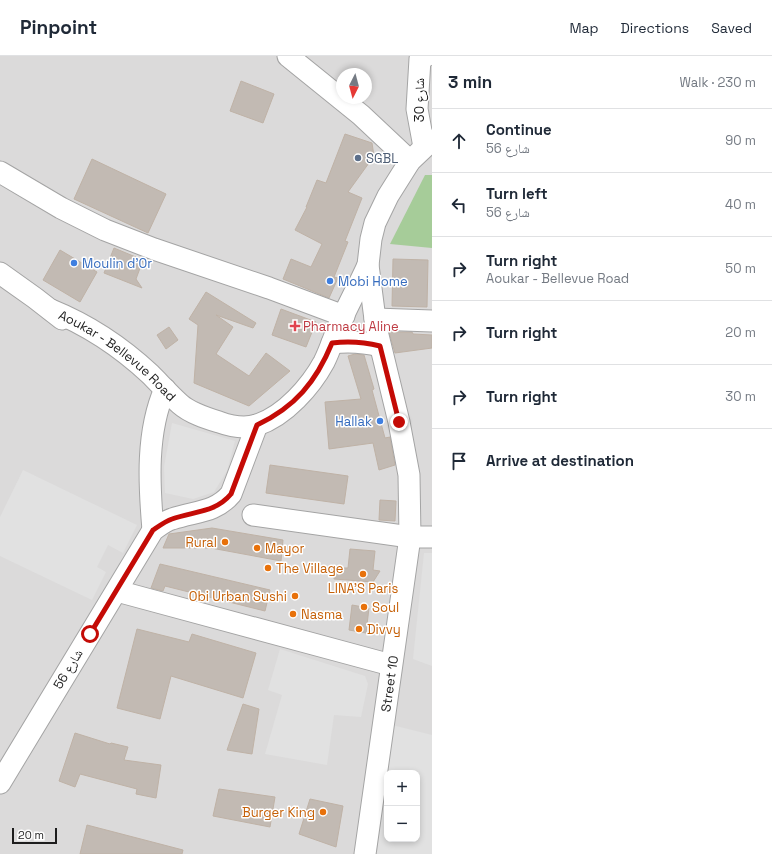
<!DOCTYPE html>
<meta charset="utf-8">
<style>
:root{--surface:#fff;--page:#f6f6f7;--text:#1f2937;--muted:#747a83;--line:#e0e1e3}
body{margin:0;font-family:"Space Grotesk","Noto Naskh Arabic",sans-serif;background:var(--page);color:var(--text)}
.controls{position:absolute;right:12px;bottom:12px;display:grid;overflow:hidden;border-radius:8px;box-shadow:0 2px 6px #0003}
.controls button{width:36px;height:36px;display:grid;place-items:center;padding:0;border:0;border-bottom:1px solid var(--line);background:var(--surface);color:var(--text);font:20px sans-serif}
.compass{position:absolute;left:336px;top:12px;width:36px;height:36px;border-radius:50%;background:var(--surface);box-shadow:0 2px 6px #0003;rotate:186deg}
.scale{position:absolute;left:12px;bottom:10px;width:45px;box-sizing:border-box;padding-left:4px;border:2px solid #1d1d1d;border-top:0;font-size:11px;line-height:14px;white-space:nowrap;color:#1d1d1d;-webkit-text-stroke:3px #fff;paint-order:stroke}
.stop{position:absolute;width:12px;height:12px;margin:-9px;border:3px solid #c40b06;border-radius:50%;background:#fff}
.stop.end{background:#c40b06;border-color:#fff;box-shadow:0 1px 4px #0008}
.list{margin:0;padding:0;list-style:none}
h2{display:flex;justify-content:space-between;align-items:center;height:52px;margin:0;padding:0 16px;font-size:17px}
h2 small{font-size:13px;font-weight:400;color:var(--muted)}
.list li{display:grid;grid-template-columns:26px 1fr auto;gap:12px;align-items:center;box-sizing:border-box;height:64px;padding:0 16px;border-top:1px solid var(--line)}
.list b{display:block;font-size:15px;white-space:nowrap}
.list p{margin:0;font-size:13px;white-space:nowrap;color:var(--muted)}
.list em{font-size:13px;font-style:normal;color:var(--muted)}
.icon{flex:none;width:22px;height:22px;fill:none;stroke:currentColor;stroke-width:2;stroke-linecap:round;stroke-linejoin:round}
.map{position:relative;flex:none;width:432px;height:798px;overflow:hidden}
header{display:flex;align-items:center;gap:24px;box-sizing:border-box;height:56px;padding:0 20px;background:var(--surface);border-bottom:1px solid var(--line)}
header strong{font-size:19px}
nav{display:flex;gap:22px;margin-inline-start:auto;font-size:14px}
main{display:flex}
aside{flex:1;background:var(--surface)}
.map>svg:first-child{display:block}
.residential{fill:#dbdada;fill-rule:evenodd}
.forest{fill:#a6cc99}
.parking{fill:#e1e1e1;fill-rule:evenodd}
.building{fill:#c2bab3;stroke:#bfb2a6}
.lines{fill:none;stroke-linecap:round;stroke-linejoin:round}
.minor-casing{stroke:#a4a4a4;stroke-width:23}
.minor{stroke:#fff;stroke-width:21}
.route{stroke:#c40b06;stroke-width:5}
.service-dot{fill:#5c6f8a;stroke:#fff;stroke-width:1.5}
.shop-dot{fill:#3f7fe0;stroke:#fff;stroke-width:1.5}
.health-dot{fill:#e0444e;stroke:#fff;stroke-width:1.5}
.food-dot{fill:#e8710a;stroke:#fff;stroke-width:1.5}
.labels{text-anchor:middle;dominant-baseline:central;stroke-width:3;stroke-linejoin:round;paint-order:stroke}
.street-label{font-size:13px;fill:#1d1d1d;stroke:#fff}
.service-label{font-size:13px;fill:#4e5e75;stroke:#fff;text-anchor:start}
.shop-label{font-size:13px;fill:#366cbe;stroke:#fff;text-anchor:start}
.health-label{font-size:13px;fill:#be3a42;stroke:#fff;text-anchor:start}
.food-label{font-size:13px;fill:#c56008;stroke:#fff;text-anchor:start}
</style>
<header>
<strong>Pinpoint</strong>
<nav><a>Map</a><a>Directions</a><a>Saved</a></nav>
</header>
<main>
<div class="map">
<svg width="432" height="798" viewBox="0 0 432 798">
<rect width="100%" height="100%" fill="#eeebe3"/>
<!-- residential -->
<path class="residential" d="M0,0H432V798H0ZM342,18H366V42H342ZM387,717H417V783H387Z"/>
<!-- forest -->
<path class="forest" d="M425,119H432V192L390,188Z"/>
<!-- parking -->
<g class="parking">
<path d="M172,367L235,385L227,415L214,436L193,443L165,437L164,411Z"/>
<path d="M23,414L137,469L123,497L108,489L97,511L106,516L92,544L0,500V461Z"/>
<path d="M424,497H432V610L413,603Z"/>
<path d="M280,593L365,620L368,628L361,661L334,659L327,709L265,698L282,639L268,634Z"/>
<path d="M392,669L432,679V798H377ZM387,717H417V783H387Z"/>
</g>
<!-- building -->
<g class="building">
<path d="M241,25L274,38L263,67L230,55Z"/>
<path d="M345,78L372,87L374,100L348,136L362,142L345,185L348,186L334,221L338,222L329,242L283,223L291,203L311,211L322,188L295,174L307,151H306L317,124L326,127Z"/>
<path d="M92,103L166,138L148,177L74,143Z"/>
<path d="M114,192L143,204L136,223L142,232L104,217Z"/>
<path d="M60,194L97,216L80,246L43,224Z"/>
<path d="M393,203L428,204L427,251L392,250Z"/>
<path d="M206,236L256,267L253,272L216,259L233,271L216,298L249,320L266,297L290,315L249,350L194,327L198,269L189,263Z"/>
<path d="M281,253L316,266L306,291L272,279Z"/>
<path d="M169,271L178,284L166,293L157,279Z"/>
<path d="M389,276H412L413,278L432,279V292L395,297Z"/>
<path d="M355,298L364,299L374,333L372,334L385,382L390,381L395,409L379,414L373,387L329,393L325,346L361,343L348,300Z"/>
<path d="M270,409L348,420L344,448L266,437Z"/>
<path d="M380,444L396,445L395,465L379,464Z"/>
<path d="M212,472L283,484L281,505L211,492H163L169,478Z"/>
<path d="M350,493L375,495L373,514L380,515L373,526L334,523L335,512H348Z"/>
<path d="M160,508L270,534L265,555L165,530L163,535L151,532Z"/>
<path d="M352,549L369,552L366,577L349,574Z"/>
<path d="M137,573L189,586L192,578L256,597L243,642L171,620L160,663L117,652Z"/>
<path d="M243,648L259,653L252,698L227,694Z"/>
<path d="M75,677L110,688L111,687L128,691L124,704L161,709L156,742L136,738L137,733L80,718L75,731L59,725Z"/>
<path d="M219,733L275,741L270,771L213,760Z"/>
<path d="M310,743L343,750L336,791L299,778Z"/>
<path d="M87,769L183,794L182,798H80Z"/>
</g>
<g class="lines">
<!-- minor casing -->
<g class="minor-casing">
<g id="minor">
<path d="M288,0L361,59L410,105"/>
<path d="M424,91L417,53L420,3L426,0"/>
<path d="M0,116L61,152L105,174L154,193L269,232L344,260"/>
<path d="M0,217L35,242L62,263"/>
<path id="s1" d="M51,254C88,269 121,291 150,318C160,328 170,339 180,348C190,357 206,362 219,366C230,370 245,373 257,369C285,360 311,330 324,306C330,294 334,281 339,269C348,249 359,229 368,209"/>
<path d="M375,263L432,265"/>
<path d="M332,287C349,285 364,286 380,290"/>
<path d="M253,459L410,481H432"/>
<path d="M153,474C149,428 146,376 165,333"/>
<path d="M117,535L391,609"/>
<path d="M0,727L153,474C159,470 165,465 172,463C195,455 215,457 231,438L257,369"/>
<path id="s2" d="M365,798L410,481L409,419L399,366L376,271L368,209L371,183L375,167L388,140L410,105L432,84"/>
</g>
</g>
<!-- minor -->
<use href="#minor" class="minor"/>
</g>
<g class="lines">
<!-- route -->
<path class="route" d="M90,578L153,474C159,470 166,465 172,463C194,455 215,457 231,438L257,369C295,351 316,326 332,287C349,285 364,286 380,290L399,366"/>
</g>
<!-- markers -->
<circle class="service-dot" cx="358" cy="102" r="4"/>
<g class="shop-dot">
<circle cx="74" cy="207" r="4"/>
<circle cx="330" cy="225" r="4"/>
<circle cx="380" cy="365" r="4"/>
</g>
<path class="health-dot" d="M293 264h4v4h4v4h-4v4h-4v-4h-4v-4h4z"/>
<g class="food-dot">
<circle cx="225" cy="486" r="4"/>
<circle cx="257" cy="492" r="4"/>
<circle cx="268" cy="512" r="4"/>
<circle cx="363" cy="518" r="4"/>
<circle cx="295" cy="540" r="4"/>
<circle cx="364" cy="551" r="4"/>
<circle cx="293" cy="558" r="4"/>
<circle cx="359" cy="573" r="4"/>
<circle cx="323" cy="756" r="4"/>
</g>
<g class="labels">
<!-- street labels -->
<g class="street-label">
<text transform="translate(419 44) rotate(-90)">شارع 30</text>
<text stroke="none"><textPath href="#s1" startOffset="81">Aoukar - Bellevue Road</textPath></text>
<text transform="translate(68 613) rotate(-59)">شارع 56</text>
<text stroke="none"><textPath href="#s2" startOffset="172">Street 10</textPath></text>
</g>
<!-- service labels -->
<g class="service-label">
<text x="366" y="102">SGBL</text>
</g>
<!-- shop labels -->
<g class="shop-label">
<text x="82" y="207">Moulin d'Or</text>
<text x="338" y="225">Mobi Home</text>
<text x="372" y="365" text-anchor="end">Hallak</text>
</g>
<!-- health labels -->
<g class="health-label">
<text x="303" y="270">Pharmacy Aline</text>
</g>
<!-- food labels -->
<g class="food-label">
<text x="217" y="486" text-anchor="end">Rural</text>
<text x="265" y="492">Mayor</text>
<text x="276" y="512">The Village</text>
<text x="363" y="532" text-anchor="middle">LINA'S Paris</text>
<text x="287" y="540" text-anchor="end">Obi Urban Sushi</text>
<text x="372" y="551">Soul</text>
<text x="301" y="558">Nasma</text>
<text x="367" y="573">Divvy</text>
<text x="315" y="756" text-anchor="end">Burger King</text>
</g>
</g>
</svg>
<div class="controls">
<button>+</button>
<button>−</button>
</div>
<svg class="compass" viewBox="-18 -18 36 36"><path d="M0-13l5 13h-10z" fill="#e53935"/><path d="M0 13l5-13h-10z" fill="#747a83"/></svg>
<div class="scale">20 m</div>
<div class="stop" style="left:90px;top:578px"></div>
<div class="stop end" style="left:399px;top:366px"></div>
</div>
<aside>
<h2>3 min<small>Walk · 230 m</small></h2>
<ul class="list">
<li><svg class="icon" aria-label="ahead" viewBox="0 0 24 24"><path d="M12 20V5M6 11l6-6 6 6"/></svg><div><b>Continue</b><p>شارع 56</p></div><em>90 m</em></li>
<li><svg class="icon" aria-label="left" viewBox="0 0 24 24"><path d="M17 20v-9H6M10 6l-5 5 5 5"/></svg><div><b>Turn left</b><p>شارع 56</p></div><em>40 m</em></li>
<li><svg class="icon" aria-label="right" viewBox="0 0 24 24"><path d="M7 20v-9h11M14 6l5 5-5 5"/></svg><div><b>Turn right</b><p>Aoukar - Bellevue Road</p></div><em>50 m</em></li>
<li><svg class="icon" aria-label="right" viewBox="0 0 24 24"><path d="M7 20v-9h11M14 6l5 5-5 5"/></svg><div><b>Turn right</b></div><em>20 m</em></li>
<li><svg class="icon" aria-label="right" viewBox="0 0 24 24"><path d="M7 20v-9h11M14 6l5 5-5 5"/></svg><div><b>Turn right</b></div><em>30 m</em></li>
<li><svg class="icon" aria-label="arrive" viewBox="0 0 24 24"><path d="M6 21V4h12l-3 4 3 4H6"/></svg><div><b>Arrive at destination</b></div></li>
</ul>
</aside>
</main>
